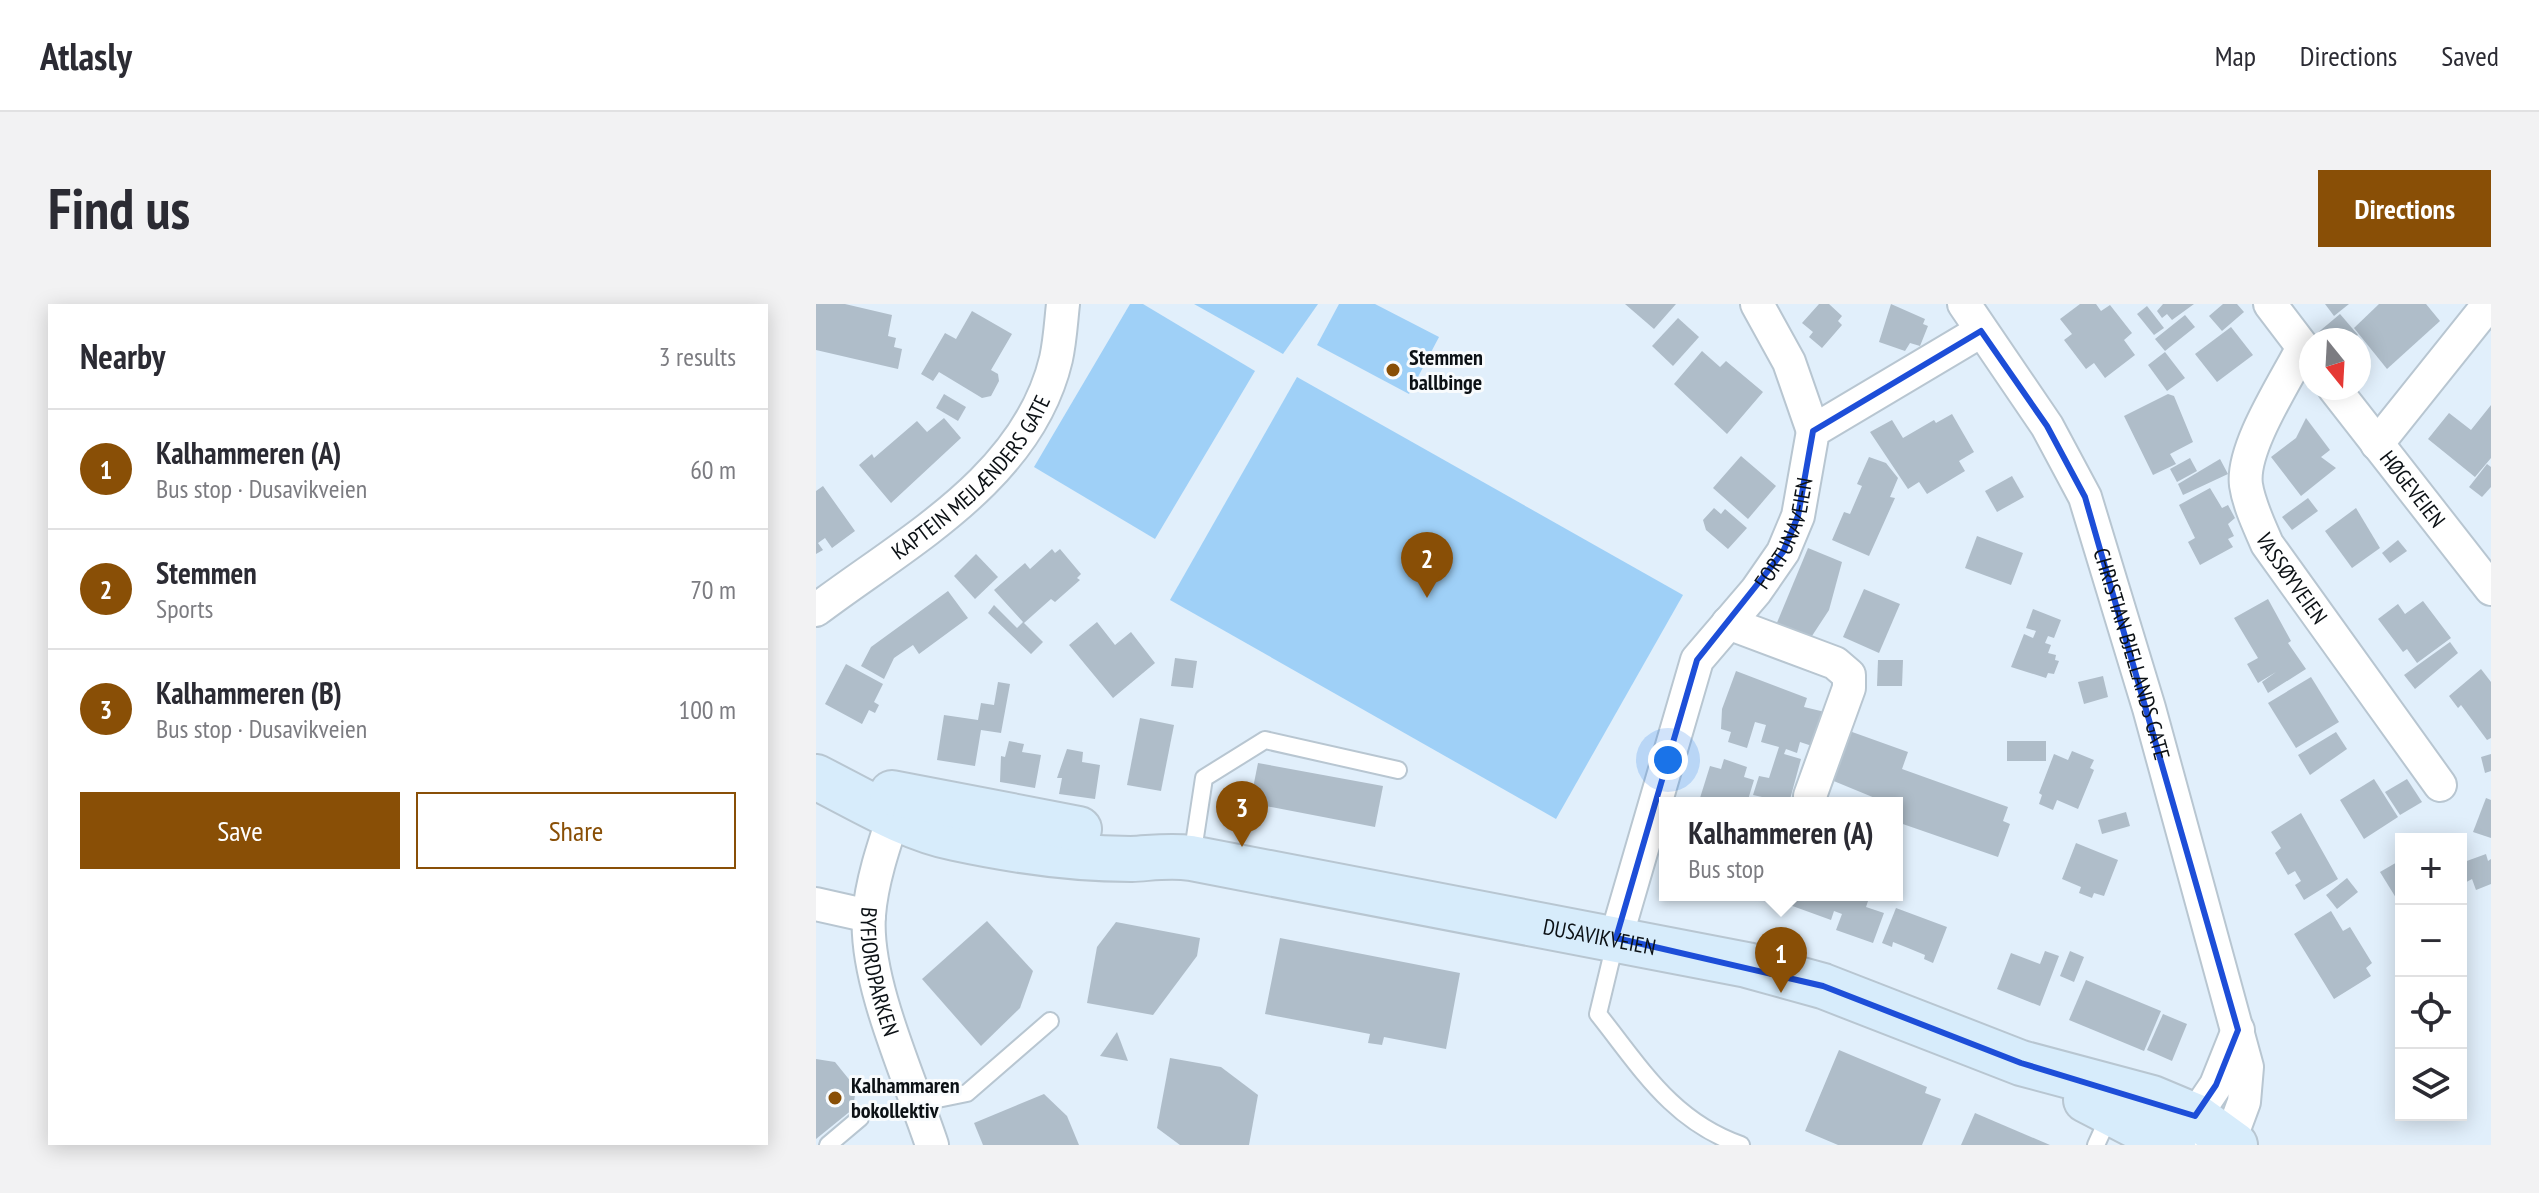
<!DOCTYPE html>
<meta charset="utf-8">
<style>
:root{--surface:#fff;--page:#f2f2f3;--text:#2b2b33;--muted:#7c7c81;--line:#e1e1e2;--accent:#894f06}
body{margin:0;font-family:"PT Sans Narrow",sans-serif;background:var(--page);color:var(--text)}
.controls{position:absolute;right:24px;bottom:24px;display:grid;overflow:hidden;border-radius:0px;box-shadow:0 4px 20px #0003}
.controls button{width:72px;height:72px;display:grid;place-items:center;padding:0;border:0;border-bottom:2px solid var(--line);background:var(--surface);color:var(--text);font:40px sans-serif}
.compass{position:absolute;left:1483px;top:24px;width:72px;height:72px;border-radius:50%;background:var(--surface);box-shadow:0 4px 20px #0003;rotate:162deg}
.you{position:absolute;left:852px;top:456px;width:28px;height:28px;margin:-20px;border:6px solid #fff;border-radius:50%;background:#1a73e8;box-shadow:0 0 0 12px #1a73e833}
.badge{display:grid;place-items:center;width:52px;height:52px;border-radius:50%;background:var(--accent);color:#fff;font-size:26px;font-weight:700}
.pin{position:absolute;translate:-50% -66px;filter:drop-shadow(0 2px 4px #0008)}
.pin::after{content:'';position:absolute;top:42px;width:28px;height:24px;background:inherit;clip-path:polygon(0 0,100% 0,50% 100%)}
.popup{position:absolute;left:843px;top:493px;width:244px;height:104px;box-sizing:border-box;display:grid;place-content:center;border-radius:0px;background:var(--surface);filter:drop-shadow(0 2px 6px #0005);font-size:26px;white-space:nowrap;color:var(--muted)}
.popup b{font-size:30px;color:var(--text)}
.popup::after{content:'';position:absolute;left:50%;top:100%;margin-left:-16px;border:16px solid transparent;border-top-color:var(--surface)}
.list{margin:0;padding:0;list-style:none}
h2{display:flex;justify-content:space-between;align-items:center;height:104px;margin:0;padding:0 32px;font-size:34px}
h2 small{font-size:26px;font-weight:400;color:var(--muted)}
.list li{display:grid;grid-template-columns:52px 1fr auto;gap:24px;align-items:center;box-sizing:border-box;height:120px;padding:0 32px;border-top:2px solid var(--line)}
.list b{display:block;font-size:30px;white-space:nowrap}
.list p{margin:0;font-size:26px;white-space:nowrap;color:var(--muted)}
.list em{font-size:26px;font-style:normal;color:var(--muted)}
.actions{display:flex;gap:16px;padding:24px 32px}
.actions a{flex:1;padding:18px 0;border:2px solid var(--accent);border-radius:0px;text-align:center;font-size:28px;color:var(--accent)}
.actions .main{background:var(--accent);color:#fff}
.icon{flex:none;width:44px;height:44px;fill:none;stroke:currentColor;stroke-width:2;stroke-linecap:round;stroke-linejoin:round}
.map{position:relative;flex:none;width:1675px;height:841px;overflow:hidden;border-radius:0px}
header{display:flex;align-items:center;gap:48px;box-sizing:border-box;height:112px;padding:0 40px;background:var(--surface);border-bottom:2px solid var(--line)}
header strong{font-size:38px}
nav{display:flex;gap:44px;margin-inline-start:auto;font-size:28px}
.intro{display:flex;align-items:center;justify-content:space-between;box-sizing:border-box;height:192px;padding:0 48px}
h1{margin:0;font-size:56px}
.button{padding:20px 36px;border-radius:0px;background:var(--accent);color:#fff;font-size:28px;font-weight:700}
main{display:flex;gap:48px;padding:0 48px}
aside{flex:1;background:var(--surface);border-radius:0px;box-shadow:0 4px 20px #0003}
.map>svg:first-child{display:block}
.green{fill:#9fd0f7}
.building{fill:#afbdc9}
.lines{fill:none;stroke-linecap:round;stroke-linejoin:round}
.lane-casing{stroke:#b8c6d1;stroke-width:20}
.street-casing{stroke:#b8c6d1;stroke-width:36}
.secondary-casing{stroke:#b8c6d1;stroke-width:48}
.lane{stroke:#fff;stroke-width:16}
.street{stroke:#fff;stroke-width:32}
.secondary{stroke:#d7ecfb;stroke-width:44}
.marked{fill:none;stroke:#1d4ed8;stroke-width:6;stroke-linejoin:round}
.poi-dot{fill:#894f06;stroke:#f8fbfd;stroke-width:3}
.labels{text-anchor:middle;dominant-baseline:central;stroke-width:6;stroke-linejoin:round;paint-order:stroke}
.poi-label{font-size:22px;font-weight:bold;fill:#0c1115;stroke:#f8fbfd;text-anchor:start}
.street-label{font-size:22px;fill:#0c1115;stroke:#f8fbfd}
</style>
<header>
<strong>Atlasly</strong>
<nav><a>Map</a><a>Directions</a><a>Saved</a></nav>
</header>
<div class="intro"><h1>Find us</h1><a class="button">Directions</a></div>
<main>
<aside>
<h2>Nearby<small>3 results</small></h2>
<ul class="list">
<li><span class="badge">1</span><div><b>Kalhammeren (A)</b><p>Bus stop · Dusavikveien</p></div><em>60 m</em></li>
<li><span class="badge">2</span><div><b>Stemmen</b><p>Sports</p></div><em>70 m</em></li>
<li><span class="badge">3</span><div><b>Kalhammeren (B)</b><p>Bus stop · Dusavikveien</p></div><em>100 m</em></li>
</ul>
<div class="actions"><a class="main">Save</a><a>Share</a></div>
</aside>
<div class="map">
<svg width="1675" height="841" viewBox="0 0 1675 841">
<rect width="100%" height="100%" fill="#e1effb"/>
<!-- green -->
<g class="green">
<path d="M314,0H327L439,67L339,235L218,163Z"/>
<path d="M378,0H502L467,50Z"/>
<path d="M523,0H559L623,33L593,90L501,41Z"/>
<path d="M481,73L867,291L740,515L354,296Z"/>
</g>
<!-- building -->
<g class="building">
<path d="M0,0H29L76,11L72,32L80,34L78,43L86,45L82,65L0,46Z"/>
<path d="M809,0H860L838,25Z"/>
<path d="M1003,0H1013L1026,12L1022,17L1026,21L1006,44L993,33L997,28L986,19Z"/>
<path d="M1075,0L1109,15L1107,20L1112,22L1104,42L1094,39L1089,47L1063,38Z"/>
<path d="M1264,0H1280L1285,7L1294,1L1316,29L1308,36L1319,51L1289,74L1278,59L1270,65L1248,36L1256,30L1244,15Z"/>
<path d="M1347,0H1378L1356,16L1351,10L1346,14L1341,7Z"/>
<path d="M1407,0H1421L1428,8L1406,27L1393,12Z"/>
<path d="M1509,0H1533L1518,12Z"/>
<path d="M1563,0H1610L1624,17L1571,65L1538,24Z"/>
<path d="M1331,2L1348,24L1338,31L1321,10Z"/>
<path d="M156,7L196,30L175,66L182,70L183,77L175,92L166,94L123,68L117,77L105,70L129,29L140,35Z"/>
<path d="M1524,10L1542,31L1536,36H1503L1499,31Z"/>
<path d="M1369,11L1379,23L1349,47L1339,35Z"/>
<path d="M862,14L883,33L857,62L836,42Z"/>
<path d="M1415,23L1437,51L1401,78L1379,50Z"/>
<path d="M886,47L904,63L910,57L947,88L911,130L858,80Z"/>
<path d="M1349,48L1369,74L1351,87L1332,61Z"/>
<path d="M128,90L150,103L142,117L120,104Z"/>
<path d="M1352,90L1358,92L1377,138L1354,150L1360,160L1337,171L1308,112Z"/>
<path d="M1675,101V154L1659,173L1612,135L1633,109L1655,126Z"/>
<path d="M1136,110L1158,148L1143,157L1149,167L1111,190L1103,178L1092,185L1054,128L1076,116L1087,134L1118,116L1120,119Z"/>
<path d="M128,114L145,134L75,199L43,161L56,150L58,154L101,117L111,128Z"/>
<path d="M1490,114L1514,146L1505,153L1520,164L1485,192L1455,153L1480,134Z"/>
<path d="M925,152L960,182L932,215L897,184Z"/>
<path d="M1053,153L1070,159L1082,174L1074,193L1079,194L1053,252L1016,236L1028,208L1034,210L1046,182L1041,180Z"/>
<path d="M1374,154L1381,167L1361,178L1354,165Z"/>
<path d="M1404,155L1412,170L1367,191L1362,180Z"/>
<path d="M1671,160L1675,163V183L1666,193L1653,183Z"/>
<path d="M1196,172L1208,193L1181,208L1169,187Z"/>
<path d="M7,182L39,227L16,244L9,234L2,239L7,246L0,250V187Z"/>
<path d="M1394,184L1406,204L1412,201L1419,214L1412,220L1418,232L1412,235L1417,243L1384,261L1372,238L1379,234L1363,201Z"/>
<path d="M1492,194L1502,207L1476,226L1466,213Z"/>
<path d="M898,204L905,210L909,205L931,224L912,245L890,226L887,216Z"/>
<path d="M1540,204L1564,244L1536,264L1509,227Z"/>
<path d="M1161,232L1207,249L1195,281L1149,264Z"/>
<path d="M1582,236L1591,247L1574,259L1566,249Z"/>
<path d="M992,244L1026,258L1013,306L994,335L960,321Z"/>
<path d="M236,245L239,249L244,245L265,270L261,274L264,276L239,298L235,295L208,319L227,338L215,350L172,309L178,301L201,324L207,318L178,286L209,259L214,265Z"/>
<path d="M160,250L182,273L159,295L138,272Z"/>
<path d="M1048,285L1084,300L1063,349L1027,333Z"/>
<path d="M132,287L152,314L103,350L97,341L78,354L68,375L45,362L55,343Z"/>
<path d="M1452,295L1475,337L1472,339L1490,365L1452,389L1446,378L1460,368L1442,379L1431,360L1442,354L1418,314Z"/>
<path d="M1607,297L1635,334L1601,359L1591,345L1587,348L1562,315L1582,300L1589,310Z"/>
<path d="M1217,305L1245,316L1238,334L1232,332L1229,339L1235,341L1232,349L1240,351L1239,356L1243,357L1238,370L1232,369L1230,374L1195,363L1208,330L1217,334L1220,327L1210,324Z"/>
<path d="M281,318L299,341L315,328L339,359L297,394L253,341Z"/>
<path d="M1634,338L1642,349L1599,385L1588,371Z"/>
<path d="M359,354L381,357L377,384L355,382Z"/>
<path d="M1062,356H1087L1086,382H1061Z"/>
<path d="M30,360L67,380L58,398L63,401L59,409L53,406L46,420L9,400Z"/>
<path d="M1665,365L1675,378V434L1671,436L1645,401L1642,404L1633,392Z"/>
<path d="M920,367L991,394L988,403L1009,408L999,443L984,438L981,449L970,445L968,450L985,455L973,499L937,491L943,472L953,474L963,443L945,438L950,421L939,418L931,444L912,438L915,428L905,425L906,405Z"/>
<path d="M1287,372L1292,393L1268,400L1262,378Z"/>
<path d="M1495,373L1523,418L1480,444L1452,399Z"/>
<path d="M182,378L194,380L185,429L165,426L159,462L121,456L128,411L162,416L165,399L178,401Z"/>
<path d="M324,414L358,421L345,487L311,481Z"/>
<path d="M1025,424L1092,448L1086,465L1192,503L1187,517L1194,520L1182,553L1081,518V499H1071L1008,473Z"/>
<path d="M1520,428L1531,445L1494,471L1482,451Z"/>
<path d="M193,437L208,440L206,448L225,451L219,484L184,478L185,452L189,453Z"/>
<rect x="1191" y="437" width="39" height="20"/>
<path d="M251,445L267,448L266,458L284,461L279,495L243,490L246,474H241Z"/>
<path d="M1256,447L1278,456L1274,464L1278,466L1262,505L1241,496L1237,506L1223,500L1226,491L1223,489L1238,450L1252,456Z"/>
<path d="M1675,450V467L1669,469L1665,453Z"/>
<path d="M908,455L931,463L928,473L938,476L931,499H900L884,494L894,462L905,465Z"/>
<path d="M442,459L567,482L559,523L434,499Z"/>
<path d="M1558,475L1582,513L1548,535L1524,496Z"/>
<path d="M1591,475L1606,498L1584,511L1569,488Z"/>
<path d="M1670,494L1675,496V534L1657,528Z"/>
<path d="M1310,508L1314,522L1286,530L1282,516Z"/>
<path d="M1485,509L1522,575L1488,596L1479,581L1485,577L1479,567L1472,571L1459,549L1465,544L1455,528Z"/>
<path d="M1260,539L1302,556L1288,592L1278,589L1276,594L1263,589L1265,583L1246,575Z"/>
<path d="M1645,550L1648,558L1670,550L1672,557L1675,555V580L1660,586L1656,575L1645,581Z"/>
<path d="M1583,557L1585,561V602L1564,568Z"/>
<path d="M1531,574L1542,588L1521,605L1510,591Z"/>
<path d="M962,591H1046L1053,594L1050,603L1068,609L1057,639L1020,626L1026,610L1018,607L1015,616L960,596Z"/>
<path d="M1080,604L1131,623L1117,659L1108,655L1109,651L1092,644L1077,638L1076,643L1066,639Z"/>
<path d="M1515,607L1527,627L1534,623L1556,659L1550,664L1555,672L1518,695L1478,630Z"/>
<path d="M171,617L217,667L204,704L165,742L106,675Z"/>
<path d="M300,618L384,634L381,652L337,711L271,699L281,643Z"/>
<path d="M464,634L644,669L630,745L568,733L566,741L552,739L554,730L449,710Z"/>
<path d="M1229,647L1243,652L1224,702L1181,685L1195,649L1224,660Z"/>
<path d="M1254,647L1268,653L1258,678L1244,672Z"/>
<path d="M1270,676L1345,707L1328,747L1253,716Z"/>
<path d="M1347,710L1371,720L1356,757L1331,746Z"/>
<path d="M301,728L312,757L284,752Z"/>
<path d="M1023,746L1111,783L1109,789L1125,795L1106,841H1022L989,827Z"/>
<path d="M354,754L405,763L442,791L433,841H364L341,824Z"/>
<path d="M0,755L19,758L40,784L37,805L0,835Z"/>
<path d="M228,790L251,812L263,841H167L158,819Z"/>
<path d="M1159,809L1234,841H1145Z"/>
</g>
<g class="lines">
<!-- lane casing -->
<g class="lane-casing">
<g id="lane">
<path d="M376,553L388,474L449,436L582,466"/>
<path d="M800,635L782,710C825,764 856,817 925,841"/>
<path d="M102,799L151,789L234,717"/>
<path d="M12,841L44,814"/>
<path d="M1280,841L1294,810"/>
</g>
</g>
<!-- street casing -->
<g class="street-casing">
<g id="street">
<path d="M941,0L973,58L997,127"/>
<path id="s1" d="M1148,0L1231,122L1269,193L1333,404L1431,763L1428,798L1414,836L1405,841"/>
<path d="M1454,0L1495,54"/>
<path id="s2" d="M1487,43C1470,77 1425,144 1430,181C1433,201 1443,221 1451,240L1624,481"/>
<path id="s3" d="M1518,84L1675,285"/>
<path d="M1561,140L1673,0"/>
<path id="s4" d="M0,306C90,238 212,174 240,55C244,37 245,18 247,0"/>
<path d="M912,319L1019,359L1033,371V384L994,492"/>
<path id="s5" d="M84,493C72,530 56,572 53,611C48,677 95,777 116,841"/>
<path d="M0,600L53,612"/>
<path id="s6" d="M800,634L881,356L940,287L967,248L982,212L997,127L1165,27"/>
<path d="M1380,841L1379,812L1400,781L1422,726"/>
</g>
</g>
<!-- secondary casing -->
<g class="secondary-casing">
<g id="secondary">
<path id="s7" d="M0,473C44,495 90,524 139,534C195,546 258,555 315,555C336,554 354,551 375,554L931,661L1007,682L1205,759L1336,794L1379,812L1419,841"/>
<path d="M76,489L263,525"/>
<path d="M1270,796L1357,841"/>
</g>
</g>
<!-- lane -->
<use href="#lane" class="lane"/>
<!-- street -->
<use href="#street" class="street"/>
<!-- secondary -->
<use href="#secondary" class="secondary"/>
</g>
<!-- marked area -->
<path class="marked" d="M1165,27L1231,122L1269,193L1422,726L1400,781L1379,812L1205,759L1007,682L800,634L881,356L967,248L982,212L997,127Z"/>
<!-- markers -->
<g class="poi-dot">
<circle cx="577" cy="66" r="8"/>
<circle cx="19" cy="794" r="8"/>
</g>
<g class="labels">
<!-- poi labels -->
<g class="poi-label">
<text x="593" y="53">Stemmen<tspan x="593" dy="25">ballbinge</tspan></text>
<text x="35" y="781">Kalhammaren<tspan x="35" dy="25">bokollektiv</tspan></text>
</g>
<!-- street labels -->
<g class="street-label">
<text stroke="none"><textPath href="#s4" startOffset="206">KAPTEIN MEJLÆNDERS GATE</textPath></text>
<text stroke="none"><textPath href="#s3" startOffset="128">HØGEVEIEN</textPath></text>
<text stroke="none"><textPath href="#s6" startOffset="446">FORTUNAVEIEN</textPath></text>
<text stroke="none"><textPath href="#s2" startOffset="256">VASSØYVEIEN</textPath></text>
<text stroke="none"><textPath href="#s1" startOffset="392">CHRISTIAN BJELLANDS GATE</textPath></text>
<text stroke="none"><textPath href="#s7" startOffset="806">DUSAVIKVEIEN</textPath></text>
<text stroke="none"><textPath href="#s5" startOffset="180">BYFJORDPARKEN</textPath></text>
</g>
</g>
</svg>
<div class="controls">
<button>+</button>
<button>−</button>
<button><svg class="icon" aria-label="locate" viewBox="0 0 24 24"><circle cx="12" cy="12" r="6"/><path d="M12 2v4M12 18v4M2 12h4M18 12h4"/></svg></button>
<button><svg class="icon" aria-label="layers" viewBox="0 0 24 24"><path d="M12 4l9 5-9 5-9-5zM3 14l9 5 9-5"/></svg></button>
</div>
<svg class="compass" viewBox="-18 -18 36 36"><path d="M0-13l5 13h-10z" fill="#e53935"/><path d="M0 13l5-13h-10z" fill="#7c7c81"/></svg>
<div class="you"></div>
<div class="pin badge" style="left:965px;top:689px">1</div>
<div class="popup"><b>Kalhammeren (A)</b>Bus stop</div>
<div class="pin badge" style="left:611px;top:294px">2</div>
<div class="pin badge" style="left:426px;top:543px">3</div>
</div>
</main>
